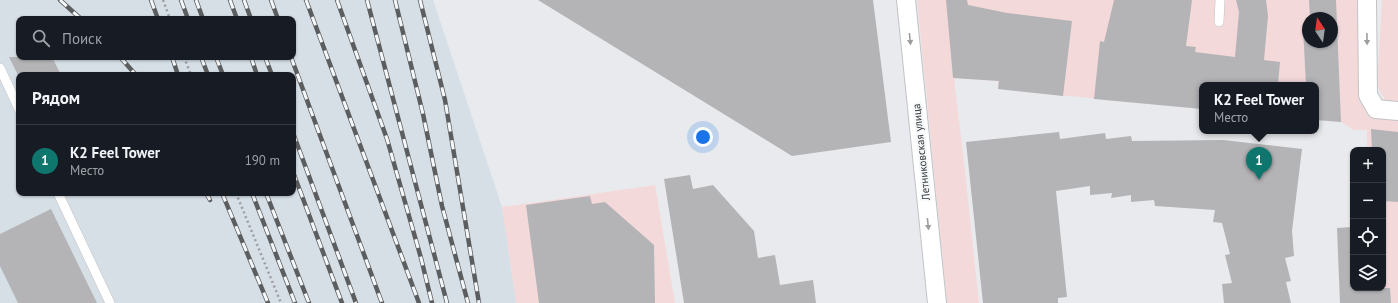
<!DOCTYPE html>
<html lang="ru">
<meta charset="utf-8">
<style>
:root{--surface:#171b24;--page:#20242c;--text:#f1f3f6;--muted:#9ea1a6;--line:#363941;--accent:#0f766e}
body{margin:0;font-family:"PT Sans",sans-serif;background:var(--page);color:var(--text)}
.controls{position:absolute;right:12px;bottom:12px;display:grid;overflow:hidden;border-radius:8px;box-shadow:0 1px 3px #0004}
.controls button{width:36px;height:36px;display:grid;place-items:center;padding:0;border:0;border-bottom:1px solid var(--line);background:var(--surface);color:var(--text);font:20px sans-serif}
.compass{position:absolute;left:1302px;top:12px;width:36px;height:36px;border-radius:50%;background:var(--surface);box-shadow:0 1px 3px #0004;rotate:347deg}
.you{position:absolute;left:703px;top:137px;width:14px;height:14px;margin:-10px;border:3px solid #fff;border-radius:50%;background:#1a73e8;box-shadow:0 0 0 6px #1a73e833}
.badge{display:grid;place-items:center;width:26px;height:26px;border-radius:50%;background:var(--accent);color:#fff;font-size:13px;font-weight:700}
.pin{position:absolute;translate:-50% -33px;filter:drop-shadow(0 1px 2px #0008)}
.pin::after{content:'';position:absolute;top:21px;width:14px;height:12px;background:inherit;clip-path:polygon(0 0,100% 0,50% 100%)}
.popup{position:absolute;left:1199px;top:82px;width:120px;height:52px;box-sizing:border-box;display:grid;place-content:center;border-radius:8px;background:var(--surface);filter:drop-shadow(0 1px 3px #0005);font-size:13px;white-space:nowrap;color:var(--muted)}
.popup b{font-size:15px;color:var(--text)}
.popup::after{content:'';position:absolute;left:50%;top:100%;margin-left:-8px;border:8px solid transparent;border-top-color:var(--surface)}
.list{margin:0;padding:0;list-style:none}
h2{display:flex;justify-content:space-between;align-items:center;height:52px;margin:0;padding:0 16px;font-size:17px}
h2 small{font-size:13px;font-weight:400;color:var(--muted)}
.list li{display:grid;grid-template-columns:26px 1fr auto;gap:12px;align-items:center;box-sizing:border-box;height:72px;padding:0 16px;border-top:1px solid var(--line)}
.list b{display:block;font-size:15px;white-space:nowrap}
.list p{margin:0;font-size:13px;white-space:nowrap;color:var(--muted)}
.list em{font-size:13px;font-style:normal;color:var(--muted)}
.icon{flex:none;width:22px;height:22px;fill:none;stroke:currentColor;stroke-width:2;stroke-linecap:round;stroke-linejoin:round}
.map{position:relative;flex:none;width:1398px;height:303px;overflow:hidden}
.search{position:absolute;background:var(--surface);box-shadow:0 1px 3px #0004;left:16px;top:16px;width:280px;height:44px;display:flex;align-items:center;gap:10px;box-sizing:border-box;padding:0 14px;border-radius:8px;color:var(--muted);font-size:15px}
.panel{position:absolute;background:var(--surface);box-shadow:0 1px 3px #0004;left:16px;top:72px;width:280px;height:124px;border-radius:8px}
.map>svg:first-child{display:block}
.commercial{fill:#f4d9db;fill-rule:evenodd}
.built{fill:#d6dee6;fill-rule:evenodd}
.building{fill:#b4b4b7}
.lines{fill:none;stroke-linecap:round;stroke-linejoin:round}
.service-casing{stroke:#c1c3c5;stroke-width:10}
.minor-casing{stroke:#c1c3c5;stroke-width:20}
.path{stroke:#9c9ea0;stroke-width:2.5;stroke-dasharray:2 3;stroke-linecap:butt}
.service{stroke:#fff;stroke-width:9}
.minor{stroke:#fff;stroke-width:18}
.rail-casing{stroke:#5c5d5f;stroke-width:4.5}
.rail{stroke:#f5f8fa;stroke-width:3;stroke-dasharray:9;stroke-linecap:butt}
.oneway{fill:#9c9d9e}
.labels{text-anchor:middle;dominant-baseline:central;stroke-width:4;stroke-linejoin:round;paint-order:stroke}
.street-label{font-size:11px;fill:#3a3b3c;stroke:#f5f8fa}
</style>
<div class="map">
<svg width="1398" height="303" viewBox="0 0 1398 303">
<rect width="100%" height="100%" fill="#e8eaed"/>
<!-- commercial -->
<g class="commercial">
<path d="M917,0H1357L1361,103L1368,116L1398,120V303H1340L1353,288H1383V150H1367V130H1354L1341,122L1316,120V85H1202V109L998,89V81L954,78L964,162L979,303H947ZM1308,18H1332V42H1308Z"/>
<path d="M1382,0H1398V102L1385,100L1377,86Z"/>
<path d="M655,185L675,303H516L502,207Z"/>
</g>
<!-- built -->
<path class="built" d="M0,0H433L502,207L516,303H0ZM19,19H293V57H19ZM19,75H293V193H19Z"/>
<!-- building -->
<g class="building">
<path d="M538,0H873L891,142L792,156Z"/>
<path d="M946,0H967L968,5L1007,13L1072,21L1063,96L998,89L999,81L953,78Z"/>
<path d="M1114,0H1192L1186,46L1196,47L1195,52L1235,57L1239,12L1236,0H1266L1268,16L1264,60L1280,62L1278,85H1202V109L1094,99L1100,41L1104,42Z"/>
<path d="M1309,0H1336L1341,122L1316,120V85H1306L1303,28H1308V42H1332V18H1310Z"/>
<path d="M9,57H52L61,75H18Z"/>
<path d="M1371,129L1398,132V202L1383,201V150H1372Z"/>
<path d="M1059,132L1060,139L1105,133L1106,139L1131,136L1132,141L1223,140L1302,149L1292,231L1294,256L1285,258L1291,281L1286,282L1291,303H1224L1222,284L1232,283L1225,255L1230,254L1222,223L1213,222L1215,210L1155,206L1154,200L1131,202V195L1111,198L1112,193L1090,195V186L1056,191L1067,297L1058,298V303H983L966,142Z"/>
<path d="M690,175L693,189L713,185L754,231L758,258L775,255L780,285L813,280L816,303H684L664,179Z"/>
<path d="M590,196L592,204L605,202L654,245L655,303H539L526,205Z"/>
<path d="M51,209L97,303H18L0,266V234Z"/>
<path d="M1353,227V288H1390L1391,303H1340L1337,228Z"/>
</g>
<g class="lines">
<!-- service casing -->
<g class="service-casing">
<g id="service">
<path d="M1219,22L1220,0"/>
<path d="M0,68L19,109"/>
<path d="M58,193L110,303"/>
</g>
</g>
<!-- minor casing -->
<g class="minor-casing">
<g id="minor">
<path d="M906,0L937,303"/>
<path d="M1367,0L1368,95L1376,109L1398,111"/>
</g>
</g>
<!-- path -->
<g class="path">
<path d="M163,0L170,19"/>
<path d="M184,57L191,75"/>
<path d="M236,193L281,303"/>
</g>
<!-- service -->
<use href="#service" class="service"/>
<!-- minor -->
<use href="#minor" class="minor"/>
<!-- rail casing -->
<g class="rail-casing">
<g id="rail">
<path d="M60,0L81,19"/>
<path d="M151,0L158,19"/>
<path d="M181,0L188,19"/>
<path d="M196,0L203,19"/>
<path d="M230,0L237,19"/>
<path d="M244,0L251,19"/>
<path d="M271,0L278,19"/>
<path d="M306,0L419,303"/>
<path d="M337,0L387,139L421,258L432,303"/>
<path d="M367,0L447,303"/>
<path d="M395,0L423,114L442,206L468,303"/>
<path d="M420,0L445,100L479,303"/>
<path d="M120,57L136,75"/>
<path d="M172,57L178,75"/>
<path d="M201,57L208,75"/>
<path d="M216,57L223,75"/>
<path d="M251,57L257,75"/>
<path d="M265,57L272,75"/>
<path d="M291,57L382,303"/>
<path d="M293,133L356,303"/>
<path d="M293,172L342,303"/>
<path d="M206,193L210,200"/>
<path d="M222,193L268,303"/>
<path d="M252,193L295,303"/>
<path d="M266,193L309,303"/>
</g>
</g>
<!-- rail -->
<use href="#rail" class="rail"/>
</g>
<!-- one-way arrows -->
<defs><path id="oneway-solid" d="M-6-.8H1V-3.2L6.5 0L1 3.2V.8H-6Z"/></defs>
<g class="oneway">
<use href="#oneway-solid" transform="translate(910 39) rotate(84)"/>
<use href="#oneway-solid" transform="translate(1367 39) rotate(89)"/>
<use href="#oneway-solid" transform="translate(928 224) rotate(84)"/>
</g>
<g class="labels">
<!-- street labels -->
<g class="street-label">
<text transform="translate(921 152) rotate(-96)">Летниковская улица</text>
</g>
</g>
</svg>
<div class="controls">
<button>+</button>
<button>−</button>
<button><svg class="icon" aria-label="locate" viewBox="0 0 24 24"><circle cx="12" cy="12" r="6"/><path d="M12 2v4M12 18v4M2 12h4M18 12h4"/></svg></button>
<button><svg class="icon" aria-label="layers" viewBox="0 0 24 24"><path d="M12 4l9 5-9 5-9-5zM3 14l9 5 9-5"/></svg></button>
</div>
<svg class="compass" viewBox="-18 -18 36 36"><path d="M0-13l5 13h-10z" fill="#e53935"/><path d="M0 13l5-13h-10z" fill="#9ea1a6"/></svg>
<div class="you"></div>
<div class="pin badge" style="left:1259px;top:180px">1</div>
<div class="popup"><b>К2 Feel Tower</b>Место</div>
<div class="search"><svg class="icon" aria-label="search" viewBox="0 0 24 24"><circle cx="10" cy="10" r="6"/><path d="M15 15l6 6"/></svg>Поиск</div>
<section class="panel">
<h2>Рядом<small></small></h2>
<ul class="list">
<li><span class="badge">1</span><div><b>К2 Feel Tower</b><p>Место</p></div><em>190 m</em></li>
</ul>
</section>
</div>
